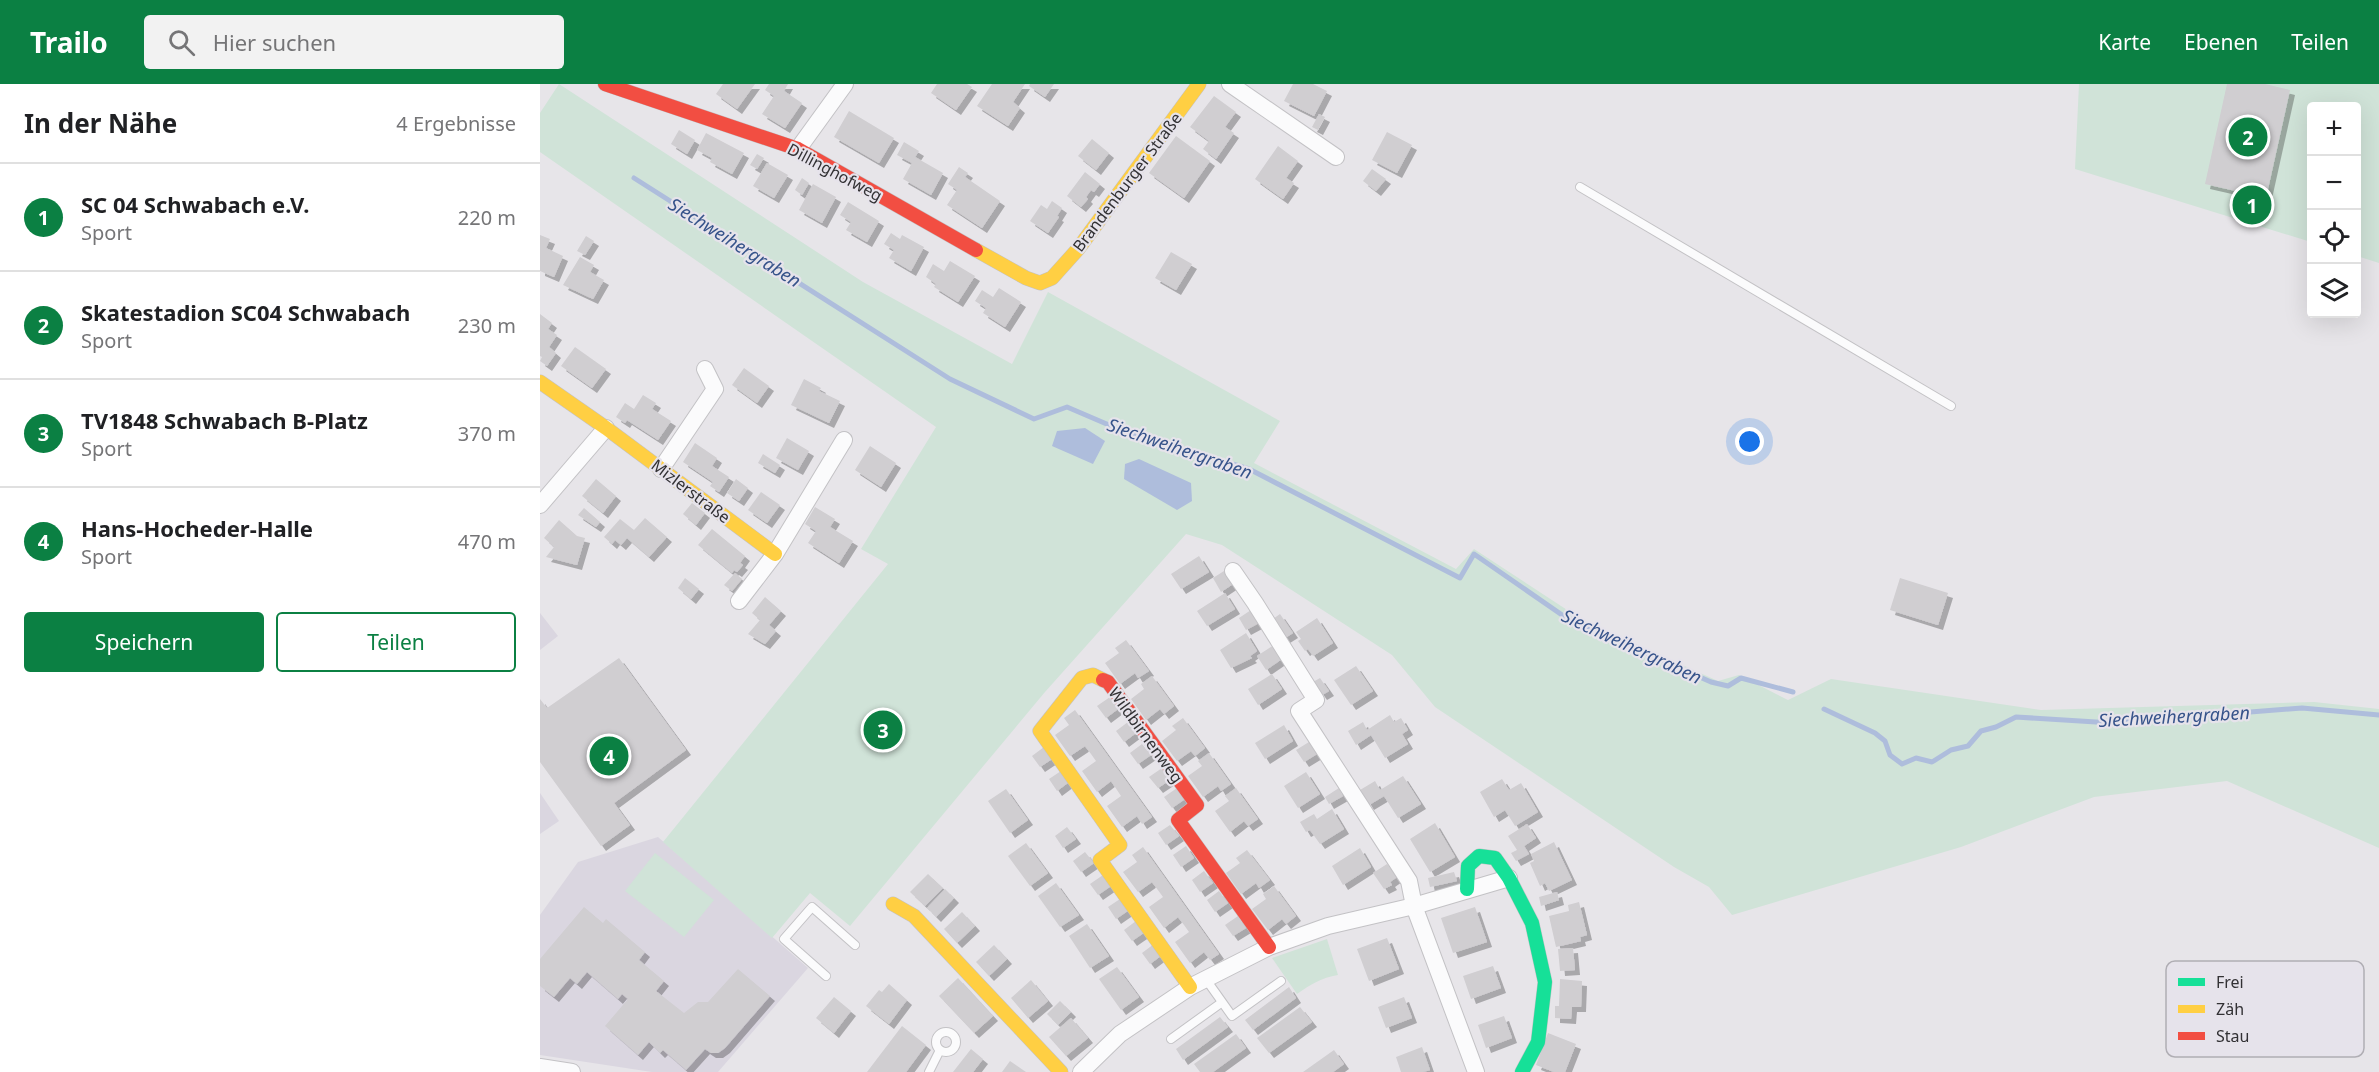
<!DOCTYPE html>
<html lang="de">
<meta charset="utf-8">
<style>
:root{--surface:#fff;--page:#f2f2f2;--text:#202124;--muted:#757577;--line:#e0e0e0;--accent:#0b8043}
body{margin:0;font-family:"Noto Sans",sans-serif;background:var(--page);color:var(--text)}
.controls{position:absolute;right:18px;top:18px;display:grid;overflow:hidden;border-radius:6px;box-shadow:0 6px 24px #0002}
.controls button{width:54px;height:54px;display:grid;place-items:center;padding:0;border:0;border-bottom:2px solid var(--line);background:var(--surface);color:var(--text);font:30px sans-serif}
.you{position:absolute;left:1210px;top:358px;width:21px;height:21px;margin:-15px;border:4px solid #fff;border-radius:50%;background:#1a73e8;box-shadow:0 0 0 9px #1a73e833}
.badge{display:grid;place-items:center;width:39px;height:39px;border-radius:50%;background:var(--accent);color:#fff;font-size:20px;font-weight:700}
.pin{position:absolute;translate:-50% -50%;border:3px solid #fff;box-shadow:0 2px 6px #0006}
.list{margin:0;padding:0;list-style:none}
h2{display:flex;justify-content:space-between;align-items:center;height:78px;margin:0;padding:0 24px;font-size:26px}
h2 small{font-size:20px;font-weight:400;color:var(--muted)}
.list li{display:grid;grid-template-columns:39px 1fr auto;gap:18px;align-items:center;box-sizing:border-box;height:108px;padding:0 24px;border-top:2px solid var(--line)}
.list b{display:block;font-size:22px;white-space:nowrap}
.list p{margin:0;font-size:20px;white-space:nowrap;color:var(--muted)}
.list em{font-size:20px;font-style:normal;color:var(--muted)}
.actions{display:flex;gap:12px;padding:18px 24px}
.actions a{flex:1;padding:14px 0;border:2px solid var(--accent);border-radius:6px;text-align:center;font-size:21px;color:var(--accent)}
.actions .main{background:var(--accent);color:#fff}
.icon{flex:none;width:33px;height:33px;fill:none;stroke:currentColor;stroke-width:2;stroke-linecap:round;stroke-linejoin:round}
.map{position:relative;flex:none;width:1839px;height:988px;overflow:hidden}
header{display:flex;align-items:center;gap:36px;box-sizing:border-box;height:84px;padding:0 30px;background:var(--accent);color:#fff}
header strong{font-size:28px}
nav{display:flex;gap:33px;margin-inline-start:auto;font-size:21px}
.search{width:420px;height:54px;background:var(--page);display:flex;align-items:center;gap:15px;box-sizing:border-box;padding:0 21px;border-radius:6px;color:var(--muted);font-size:22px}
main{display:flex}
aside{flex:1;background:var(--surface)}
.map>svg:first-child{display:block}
.built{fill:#dad6e0}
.green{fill:#d0e3d8}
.water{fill:#aebddc}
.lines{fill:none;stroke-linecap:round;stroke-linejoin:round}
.stream{stroke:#aebddc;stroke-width:5}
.building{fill:#d0ced1;filter:url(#shadow)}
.lane-casing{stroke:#c3c2c5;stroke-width:10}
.street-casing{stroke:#c3c2c5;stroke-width:18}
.fast-casing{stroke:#c3c2c5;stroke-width:15}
.slow-casing{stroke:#c3c2c5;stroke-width:15}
.jam-casing{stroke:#c3c2c5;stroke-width:15}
.lane{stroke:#fbfbfc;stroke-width:8}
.street{stroke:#fbfbfc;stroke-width:16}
.fast{stroke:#16e098;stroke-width:14}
.slow{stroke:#ffcf43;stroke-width:14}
.jam{stroke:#f24e42;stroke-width:14}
.labels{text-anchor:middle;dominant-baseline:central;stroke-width:4.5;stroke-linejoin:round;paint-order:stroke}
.street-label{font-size:16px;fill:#323134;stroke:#e6e3eb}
.water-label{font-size:18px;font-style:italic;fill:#36538a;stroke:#e6e3eb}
.key{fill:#e6e3eb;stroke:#b0aeb4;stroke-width:1.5}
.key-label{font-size:16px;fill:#323134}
</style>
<header>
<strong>Trailo</strong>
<div class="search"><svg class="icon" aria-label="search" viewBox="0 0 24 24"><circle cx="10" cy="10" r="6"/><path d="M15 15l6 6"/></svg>Hier suchen</div>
<nav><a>Karte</a><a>Ebenen</a><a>Teilen</a></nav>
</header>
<main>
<aside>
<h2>In der Nähe<small>4 Ergebnisse</small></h2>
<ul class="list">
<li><span class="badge">1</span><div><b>SC 04 Schwabach e.V.</b><p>Sport</p></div><em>220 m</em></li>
<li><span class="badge">2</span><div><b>Skatestadion SC04 Schwabach</b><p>Sport</p></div><em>230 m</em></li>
<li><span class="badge">3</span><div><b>TV1848 Schwabach B-Platz</b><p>Sport</p></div><em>370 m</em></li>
<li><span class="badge">4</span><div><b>Hans-Hocheder-Halle</b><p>Sport</p></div><em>470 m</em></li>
</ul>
<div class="actions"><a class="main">Speichern</a><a>Teilen</a></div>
</aside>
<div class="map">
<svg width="1839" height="988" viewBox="0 0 1839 988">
<defs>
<filter id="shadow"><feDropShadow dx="5" dy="5" stdDeviation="0" flood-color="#0004"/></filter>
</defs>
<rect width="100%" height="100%" fill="#e7e5e9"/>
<!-- built -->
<g class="built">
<path d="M0,529L18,552L0,566Z"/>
<path d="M0,709L19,737L0,750Z"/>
<path d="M118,753L268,884L178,988H112L0,971V831L38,778Z"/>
</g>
<!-- green -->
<g class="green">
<path d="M19,0L323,198L472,280L508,208L740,337L714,379L916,485L934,465L1044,537L1178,597L1199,591L1248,616L1291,595L1501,626L1774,618L1839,625V764L1687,697L1554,713L1421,763L1192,831L1169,803L1134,783L895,623L852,571L682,461L646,450L505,608L310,842L270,809L232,854L123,758L348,480L321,465L396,343L0,68V29Z"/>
<path d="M1539,0H1839V179L1817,172L1816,22H1772L1771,158L1535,85Z"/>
<path d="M115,769L174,816L144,853L85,807Z"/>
<path d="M787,855L798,891C781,894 771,900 757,910L732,874Z"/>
</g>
<!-- water -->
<g class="water">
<path d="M545,344L565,357L553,380L512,362L517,347Z"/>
<path d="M599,375L651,399L652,417L637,426L584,395L585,380Z"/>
</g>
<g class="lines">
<!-- stream -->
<g class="stream">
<path d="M94,94L410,295L494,335L527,323L583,347L709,385L920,494L934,470L1025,533L1171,598L1188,602L1201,594L1253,608"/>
<path d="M1284,625L1335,649L1345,657L1350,671L1362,680L1376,674L1392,678L1411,666L1428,662L1441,647L1456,643L1476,633L1572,639L1762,624L1839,631"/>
</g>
</g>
<!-- building -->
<g class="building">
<path d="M183,0H215L197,25L176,10Z"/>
<path d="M229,0H248L244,7L262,19L245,44L222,30L234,12L225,6Z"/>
<path d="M397,0H427L432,3L416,26L391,9Z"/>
<path d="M452,0H485L473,18L480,24L468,42L437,22Z"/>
<path d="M490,0H514L505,13L489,2Z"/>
<path d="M753,0H773L787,7L774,32L744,17Z"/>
<path d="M1687,0H1725L1750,6L1726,114L1665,100Z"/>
<path d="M674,12L696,28L685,43L694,49L676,75L663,65L669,57L650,43Z"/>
<path d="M309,27L354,54L339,79L294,53Z"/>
<path d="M779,30L785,33L778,46L772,43Z"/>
<path d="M139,46L155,56L147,70L131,60Z"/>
<path d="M847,48L872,61L857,89L832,76Z"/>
<path d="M166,49L204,69L192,90L170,78L172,74L157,66Z"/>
<path d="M636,52L670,77L644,114L609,89Z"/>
<path d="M552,55L569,69L556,86L538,72Z"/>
<path d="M364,58L379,67L375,73L403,89L391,111L363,95L372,79L357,71Z"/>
<path d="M738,62L758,77L746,94L754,99L743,115L715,95Z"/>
<path d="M217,70L224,74L217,85L210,81Z"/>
<path d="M227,79L248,91L234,114L213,102Z"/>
<path d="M419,83L428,89L425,93L460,117L442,144L407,121L417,106L408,100Z"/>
<path d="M832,85L846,95L836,107L823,97Z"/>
<path d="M545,88L560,100L554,108L551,106L546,113L548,115L541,123L527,112Z"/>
<path d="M262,94L269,99L262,111L255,106Z"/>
<path d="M273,100L296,113L282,139L259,126Z"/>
<path d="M512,117L522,124L517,132L519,133L508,149L490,137L501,121L507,125Z"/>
<path d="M308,118L339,137L327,158L306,146L311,138L300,131Z"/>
<path d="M351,149L360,155L362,151L384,163L371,187L349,174L354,166L344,160Z"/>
<path d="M0,151L10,155L6,164L23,172L14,193L0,187Z"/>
<path d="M46,152L54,157L45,171L37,167Z"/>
<path d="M631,168L652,180L636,206L615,194Z"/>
<path d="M40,173L54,181L50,188L64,196L53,215L23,201Z"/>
<path d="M410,177L435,192L418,218L394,203L396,200L386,193L393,180L404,187Z"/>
<path d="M459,204L481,218L465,243L443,229L446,224L435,217L442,206L453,213Z"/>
<path d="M0,230L12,239L8,245L17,251L9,263L16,269L7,282L0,277L2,273L0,272Z"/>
<path d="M35,263L66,285L52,304L21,282Z"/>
<path d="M204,284L229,302L217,319L192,301Z"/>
<path d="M264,295L281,304L279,307L300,317L289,339L251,321Z"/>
<path d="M103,311L116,319L112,325L131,337L118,356L87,336L85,339L76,333L85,319L94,325Z"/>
<path d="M247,354L269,367L258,386L236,374Z"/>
<path d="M155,359L177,374L172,382L189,393L179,408L170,402L173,398L143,378Z"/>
<path d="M330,362L356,379L341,403L315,386Z"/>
<path d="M223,370L240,381L235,389L218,379Z"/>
<path d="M56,395L76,412L63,429L42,412Z"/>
<path d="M196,395L208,404L199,417L187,409Z"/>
<path d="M221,408L240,421L227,439L208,426Z"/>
<path d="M152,419L165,429L156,441L143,430Z"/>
<path d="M275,423L295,435L290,443L313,457L299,479L268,459L276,447L265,440Z"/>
<path d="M44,424L60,438L56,443L38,431Z"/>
<path d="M105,434L127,453L109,473L87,454L81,461L75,456L72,460L64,453L80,435L94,446Z"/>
<path d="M19,436L37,452L45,454L37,481L6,473L14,463L4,454Z"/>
<path d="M172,445L205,472L200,479L203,481L197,488L194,486L192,489L158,461Z"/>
<path d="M659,472L669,488L641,505L631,490Z"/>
<path d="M684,487L693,500L681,508L673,494Z"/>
<path d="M195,489L202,495L192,507L184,501Z"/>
<path d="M145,494L159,505L151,515L138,504Z"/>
<path d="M1360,494L1408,509L1398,541L1350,526Z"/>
<path d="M685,509L695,525L667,542L657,527Z"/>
<path d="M225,513L241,527L229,541L236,547L225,560L208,550L220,536L212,529Z"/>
<path d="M711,526L719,539L706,546L699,534Z"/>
<path d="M740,530L753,549L745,554L733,535Z"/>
<path d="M777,534L793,559L773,572L768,565L765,567L758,557L761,555L756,548Z"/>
<path d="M706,549L717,567L710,572L712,574L691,584L680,566Z"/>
<path d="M586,556L609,587L598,594L595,589L580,600L565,579L579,569L575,564Z"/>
<path d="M734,561L742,575L726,586L717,572Z"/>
<path d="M79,574L146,666L74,719L90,741L61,762L0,678V615L7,624Z"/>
<path d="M816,582L833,607L811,621L794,596Z"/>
<path d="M732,590L742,605L718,621L708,605Z"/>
<path d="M612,592L634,622L624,630L620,625L606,636L591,615L604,605L601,600Z"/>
<path d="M780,594L789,607L782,611L773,598Z"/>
<path d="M570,613L578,625L566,634L557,622Z"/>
<path d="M535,626L612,733L602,740L597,732L582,743L567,722L581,712L571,697L557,708L542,687L556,677L551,670L545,662L530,672L515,651L529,641L524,634Z"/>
<path d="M850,631L854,638L861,634L868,646L862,650L868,660L845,674L831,651L816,661L808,647L823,638L827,646Z"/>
<path d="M643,634L665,664L655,672L651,667L637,677L622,657L636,646L632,642Z"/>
<path d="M588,638L596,649L584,658L576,647Z"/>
<path d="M744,641L753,657L725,675L715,659Z"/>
<path d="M769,658L777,670L764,678L756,666Z"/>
<path d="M602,660L611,671L598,680L590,669Z"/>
<path d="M504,663L512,675L500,683L492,672Z"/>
<path d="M669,669L691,700L681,707L678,702L663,713L648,692L662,682L658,677Z"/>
<path d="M622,684L630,696L618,704L609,693Z"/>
<path d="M521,687L529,698L517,707L509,695Z"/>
<path d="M766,688L780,710L758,724L744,702Z"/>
<path d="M863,692L881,720L858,734L844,712L829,721L820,706L835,697L840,706Z"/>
<path d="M962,695L969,706L981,699L998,728L975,742L965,726L954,733L940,708Z"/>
<path d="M637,704L645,715L632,724L624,713Z"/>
<path d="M696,704L718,735L708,742L704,737L690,748L675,727L689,717L685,712Z"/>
<path d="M799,704L803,712L789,720L785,713Z"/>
<path d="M466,705L488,736L470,749L448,717Z"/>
<path d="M792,725L804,745L780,760L770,746L766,748L760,738L774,730L777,735Z"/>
<path d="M895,739L915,773L890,788L870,755Z"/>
<path d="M987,740L996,754L984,762L989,770L976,777L971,769L977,766L968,752Z"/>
<path d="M630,741L639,752L626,761L618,749Z"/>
<path d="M527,743L536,755L523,764L515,752Z"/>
<path d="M1014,758L1032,796L1009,807L1005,799L1000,802L990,779L994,777L991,770Z"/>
<path d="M486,759L508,789L490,802L468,772Z"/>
<path d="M646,762L654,774L641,783L633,771Z"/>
<path d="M603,763L679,870L670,876L664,868L650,879L635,858L649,848L644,841L638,833L624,844L609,823L623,813L612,798L598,808L583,788L597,778L592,771Z"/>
<path d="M820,764L831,783L803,801L792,782Z"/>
<path d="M707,766L730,796L719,804L716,799L701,810L686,789L700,779L696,774Z"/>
<path d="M545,768L554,779L541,788L533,777Z"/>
<path d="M847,780L857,793L850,798L852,801L844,805L833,789Z"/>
<path d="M664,787L673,799L660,808L652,796Z"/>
<path d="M914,788L917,797L890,803L888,794Z"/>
<path d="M388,790L403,804L385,822L370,808Z"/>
<path d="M563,791L571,802L558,811L550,800Z"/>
<path d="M516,799L539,831L520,843L498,812Z"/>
<path d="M734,802L756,832L746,840L742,835L728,846L712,825L726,815L723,810Z"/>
<path d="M405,805L414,814L396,833L387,824Z"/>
<path d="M679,807L688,819L675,828L667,816Z"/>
<path d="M1017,808L1019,816L1001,822L999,813Z"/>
<path d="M580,815L589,826L576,835L568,823Z"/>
<path d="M1039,818L1047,851L1040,853L1041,857L1016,863L1009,832L1029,827L1028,821Z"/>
<path d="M44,823L63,839L66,835L105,868L99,876L124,897L116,907L144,929L158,918H168L198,885L230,912L185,964L178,969H171L165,965L146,986L123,966L120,969L109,958L98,971L65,942L88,915L82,910L78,915L47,888L37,900L30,894L14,913L0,902V875Z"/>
<path d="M935,823L947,858L913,869L901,834Z"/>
<path d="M422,828L435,842L417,859L404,845Z"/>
<path d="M698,832L706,844L693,852L685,841Z"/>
<path d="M596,837L605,848L592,857L584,846Z"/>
<path d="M547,840L569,872L550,884L529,852Z"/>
<path d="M847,854L859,885L829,897L817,865Z"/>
<path d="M614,860L622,871L610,880L602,869Z"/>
<path d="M454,861L467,875L449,892L436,878Z"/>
<path d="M1033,864L1035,886L1020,887L1018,865Z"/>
<path d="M953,882L961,904L931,915L923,892Z"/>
<path d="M577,883L599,913L581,926L559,895Z"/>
<path d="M418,894L453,932L434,949L399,912Z"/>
<path d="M1020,895L1042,897L1041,923H1032L1031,935L1015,934V922H1019Z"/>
<path d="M491,896L508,917L488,934L471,914Z"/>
<path d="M349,900L367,916L349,940L326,922L339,906L342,908Z"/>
<path d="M749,903L756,914L713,946L705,936Z"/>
<path d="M294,913L311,927L294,949L276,934Z"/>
<path d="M864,913L872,934L846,944L838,923Z"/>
<path d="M520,917L531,928L518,941L507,930Z"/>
<path d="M760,923L772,938L729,969L717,954Z"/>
<path d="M964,932L972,954L946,964L938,941Z"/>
<path d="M680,933L688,943L643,976L636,965Z"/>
<path d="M531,934L548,954L526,972L509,953Z"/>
<path d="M362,942L386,961L366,988H327Z"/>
<path d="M1008,949L1036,960L1025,988H1014L996,981Z"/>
<path d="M696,950L706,964L673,988H660L654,980Z"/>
<path d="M882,963L890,986L883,988H861L856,973Z"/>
<path d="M431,965L443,975L433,988H413Z"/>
<path d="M794,966L804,980L793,988H763Z"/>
<path d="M470,977L486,988H462Z"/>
</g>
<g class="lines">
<!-- lane casing -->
<g class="lane-casing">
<g id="lane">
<path d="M1040,103L1411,322"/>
<path d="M286,892L244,855L272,823L315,861"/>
<path d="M665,894L692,932L741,897"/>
<circle cx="406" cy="958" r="10"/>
<path d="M631,955L681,919"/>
<path d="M389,988L400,966"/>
</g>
</g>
<!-- street casing -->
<g class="street-casing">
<g id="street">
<path d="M690,0L796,73"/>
<path d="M258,65L305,0"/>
<path d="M121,385L175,305L165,285"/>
<path d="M0,421L66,344"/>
<path d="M693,487L715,519L776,616L759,627L869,797L874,822L936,988"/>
<path d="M199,517L235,470L304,356"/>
<path d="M0,983L32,988"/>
<path d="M541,988L580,950L650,903L729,863L788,842L874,822L969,794"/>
</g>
</g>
<!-- fast casing -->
<g class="fast-casing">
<path id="fast" d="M927,805L928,782L939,772L955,774L969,794L992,839L1005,898L998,958L982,988"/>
</g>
<!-- slow casing -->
<g class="slow-casing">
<g id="slow">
<path d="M436,166L486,194L500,199L512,194L538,165L659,0"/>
<path d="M0,298L66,344L235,470"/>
<path d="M563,596L553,591L542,594L500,647L580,761L560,776L650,903"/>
<path d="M353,820L374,832L521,988"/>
</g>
</g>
<!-- jam casing -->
<g class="jam-casing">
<g id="jam">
<path d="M65,0L258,65L436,166"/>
<path d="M563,596L568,598L657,721L638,736L729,863"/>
</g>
</g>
<!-- lane -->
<use href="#lane" class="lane"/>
<!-- street -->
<use href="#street" class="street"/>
<!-- fast -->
<use href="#fast" class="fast"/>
<!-- slow -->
<use href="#slow" class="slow"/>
<!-- jam -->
<use href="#jam" class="jam"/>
</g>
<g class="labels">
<!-- street labels -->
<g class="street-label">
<text transform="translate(295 88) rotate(28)">Dillinghofweg</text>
<text transform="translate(587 98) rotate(-53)">Brandenburger Straße</text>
<text transform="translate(151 407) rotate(37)">Mizlerstraße</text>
<text transform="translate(606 651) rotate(54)">Wildbirnenweg</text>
</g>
<!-- water labels -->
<g class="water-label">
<text transform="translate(195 158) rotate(32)">Siechweihergraben</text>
<text transform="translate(640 364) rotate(19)">Siechweihergraben</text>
<text transform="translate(1092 562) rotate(25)">Siechweihergraben</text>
<text transform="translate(1634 632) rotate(-3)">Siechweihergraben</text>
</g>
</g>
<!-- legend -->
<rect x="1626" y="877" width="198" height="96" rx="9" class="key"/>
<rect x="1638" y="894" width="27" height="8" fill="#16e098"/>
<rect x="1638" y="921" width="27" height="8" fill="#ffcf43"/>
<rect x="1638" y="948" width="27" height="8" fill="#f24e42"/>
<g class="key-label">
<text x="1676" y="904">Frei</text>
<text x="1676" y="931">Zäh</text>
<text x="1676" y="958">Stau</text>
</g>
</svg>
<div class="controls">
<button>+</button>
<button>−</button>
<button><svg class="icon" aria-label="locate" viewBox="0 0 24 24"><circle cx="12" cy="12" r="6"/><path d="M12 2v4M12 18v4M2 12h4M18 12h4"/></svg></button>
<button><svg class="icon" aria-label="layers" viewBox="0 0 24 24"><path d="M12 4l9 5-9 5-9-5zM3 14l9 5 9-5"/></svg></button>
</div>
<div class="you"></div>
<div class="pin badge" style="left:1712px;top:121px">1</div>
<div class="pin badge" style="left:1708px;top:53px">2</div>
<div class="pin badge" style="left:343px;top:646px">3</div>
<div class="pin badge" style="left:69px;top:672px">4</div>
</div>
</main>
